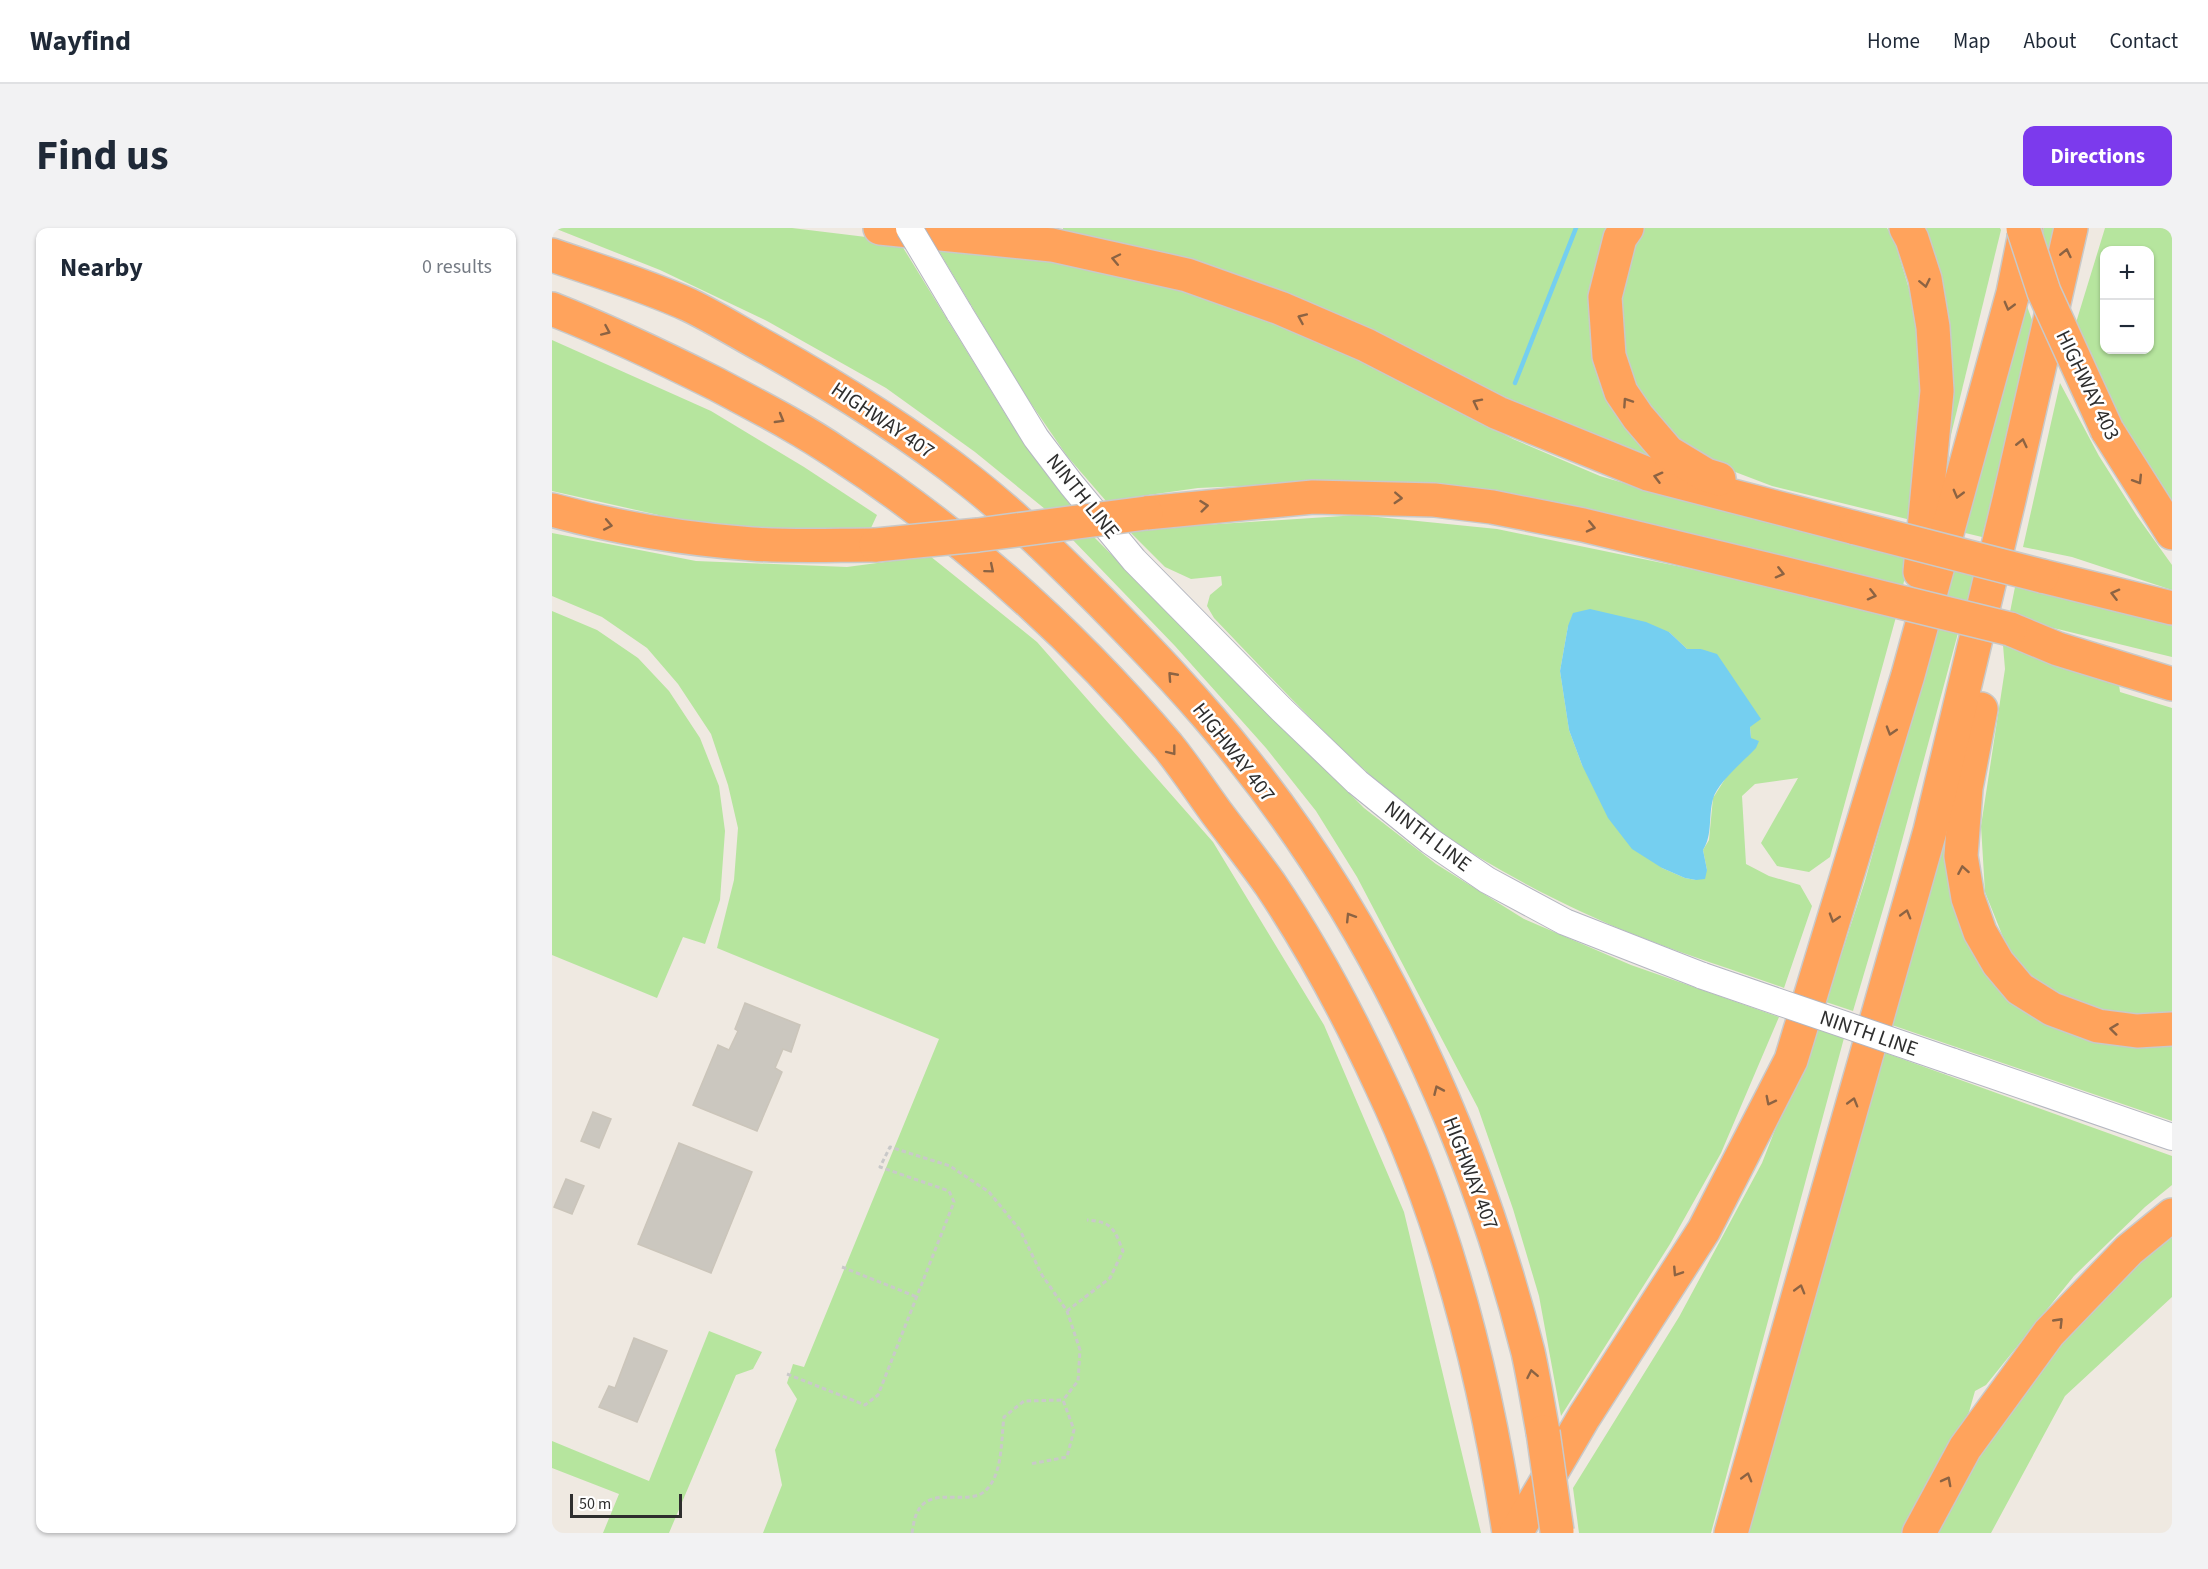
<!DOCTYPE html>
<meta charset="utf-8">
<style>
:root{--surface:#fff;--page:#f2f2f3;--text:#1f2937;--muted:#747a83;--line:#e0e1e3;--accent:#7c3aed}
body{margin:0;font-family:"Source Sans 3",sans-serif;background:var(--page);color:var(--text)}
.controls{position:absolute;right:18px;top:18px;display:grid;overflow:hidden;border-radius:12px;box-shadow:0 2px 4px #0004}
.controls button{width:54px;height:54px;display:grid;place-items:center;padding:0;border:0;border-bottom:2px solid var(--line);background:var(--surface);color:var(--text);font:30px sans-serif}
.scale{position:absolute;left:18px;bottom:15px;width:112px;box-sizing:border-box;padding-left:6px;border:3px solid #2e2e2e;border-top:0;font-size:16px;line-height:21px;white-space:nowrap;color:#2e2e2e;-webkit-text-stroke:4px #fff;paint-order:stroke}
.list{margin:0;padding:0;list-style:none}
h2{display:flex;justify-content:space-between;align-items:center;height:78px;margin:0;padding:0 24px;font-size:26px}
h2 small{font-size:20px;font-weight:400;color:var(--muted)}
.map{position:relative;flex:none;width:1620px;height:1305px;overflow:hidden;border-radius:12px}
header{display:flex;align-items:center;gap:36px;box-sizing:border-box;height:84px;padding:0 30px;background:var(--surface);border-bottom:2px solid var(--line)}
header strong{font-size:28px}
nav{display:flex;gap:33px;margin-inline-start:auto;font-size:21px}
.intro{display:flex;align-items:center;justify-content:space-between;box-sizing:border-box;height:144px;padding:0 36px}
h1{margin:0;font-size:42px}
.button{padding:15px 27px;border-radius:12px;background:var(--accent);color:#fff;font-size:21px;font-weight:700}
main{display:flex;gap:36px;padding:0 36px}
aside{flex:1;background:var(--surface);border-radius:12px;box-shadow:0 2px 4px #0004}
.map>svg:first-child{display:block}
.green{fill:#b6e59e;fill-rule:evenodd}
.water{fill:#75cff0}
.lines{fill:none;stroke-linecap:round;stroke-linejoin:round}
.stream{stroke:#75cff0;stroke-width:4.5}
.building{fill:#cbc7bf;stroke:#cbc5ba;stroke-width:1.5}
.secondary-casing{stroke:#b4b7c1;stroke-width:28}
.motorway-casing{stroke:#c9c9c9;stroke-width:36}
.path{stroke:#c9c9c9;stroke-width:3;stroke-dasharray:4.5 3;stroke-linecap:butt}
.secondary{stroke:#fff;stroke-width:26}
.motorway{stroke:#ffa35c;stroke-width:33}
.secondary-bridge-casing{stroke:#b4b7c1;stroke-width:28;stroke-linecap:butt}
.motorway-bridge-casing{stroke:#c9c9c9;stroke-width:36;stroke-linecap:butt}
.secondary-bridge{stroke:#fff;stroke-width:26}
.motorway-bridge{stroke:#ffa35c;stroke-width:33}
.oneway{stroke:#8c6343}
.labels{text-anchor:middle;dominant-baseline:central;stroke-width:5;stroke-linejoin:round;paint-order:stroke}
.street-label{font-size:21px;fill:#2e2e2e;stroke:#fff}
</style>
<header>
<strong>Wayfind</strong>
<nav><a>Home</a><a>Map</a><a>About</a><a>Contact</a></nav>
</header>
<div class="intro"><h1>Find us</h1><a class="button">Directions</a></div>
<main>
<aside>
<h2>Nearby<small>0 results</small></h2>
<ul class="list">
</ul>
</aside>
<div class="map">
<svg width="1620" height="1305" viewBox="0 0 1620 1305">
<rect width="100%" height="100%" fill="#efe9e1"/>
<!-- green -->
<g class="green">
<path d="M2,0H240L347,13L457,192L519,278L493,281L423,224L334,160L215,93L108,42Z"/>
<path d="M511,0H1064L1042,62L1099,229L993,194L511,8Z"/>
<path d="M1087,0H1335L1342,11L1369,101L1371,203L1363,293L1220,258L1157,234L1115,209L1089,177L1063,106L1074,25Z"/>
<path d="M1362,0H1448L1449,2L1396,219Z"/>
<path d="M1483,0H1506L1495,51Z"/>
<path d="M1553,0H1620V287L1519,111ZM1552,22H1598V122H1552Z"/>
<path d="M382,15L508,33L621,58L743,100L961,211L1048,248L1129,272L1358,327L1350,362L756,255L646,260L554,273L515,228L471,164Z"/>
<path d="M1469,62L1483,100L1430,309L1409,304Z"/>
<path d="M0,112L159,183L252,239L325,287L319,300L245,303L133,293L0,263Z"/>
<path d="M1508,155L1547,228L1585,288L1620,337V362L1520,329L1471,319Z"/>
<path d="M806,287L945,301L1256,365L1344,389L1278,629L1257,644L1225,638L1209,615L1246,550L1203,556L1190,568L1194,636L1217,648L1248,657L1260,678L1232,760C1185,743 1137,728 1091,710C1034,688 980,661 928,630C826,568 744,475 662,390L655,378L658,367L670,357L669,348L639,351L613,339L576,302ZM1016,398L1117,404L1135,421H1149L1198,499L1199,510L1161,570L1157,612L1151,622L1155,642L1144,652L1133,650L1110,640L1030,537L1017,502L1008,443Z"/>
<path d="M0,305L144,333L295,339L378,328L485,414L661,614L772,797L852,984L929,1305H211L230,1257L223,1222L245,1171L235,1155L241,1136L252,1139L387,811L165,720L182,652L186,600L176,557L159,506L126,456L95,420L50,389L0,368Z"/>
<path d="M540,307L812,580L884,636L972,691L1079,737L1227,789L1169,925L1118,1016L1009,1188L987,1068L961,981L926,880L805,649L764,583L714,520L623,418L518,309Z"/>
<path d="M1400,338L1422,344L1414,378L1391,372Z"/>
<path d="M1464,354L1620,394V429L1457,389Z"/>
<path d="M0,383L45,402L86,430L117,463L148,510L167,558L173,603L168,672L153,716L131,709L105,770L0,727Z"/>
<path d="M1384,400L1406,405L1337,661L1301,783L1274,774L1313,653Z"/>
<path d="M1451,417L1566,450L1568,464L1620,480V787L1567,790L1502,767L1459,729L1433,664L1429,598L1453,441Z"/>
<path d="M1404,573L1456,763L1620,813V893L1334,795Z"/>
<path d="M1263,800L1292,810L1159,1305H1027L1021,1260L1127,1089L1210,935Z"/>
<path d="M1328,823L1620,928V957L1593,979L1522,1048L1434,1157L1423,1163L1417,1184L1351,1305H1195Z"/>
<path d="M1620,992V1069L1513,1168L1439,1305H1376L1468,1149Z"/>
<path d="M157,1103L210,1124L201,1141L184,1147L117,1305H51L67,1266L0,1240V1213L97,1253Z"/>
</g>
<!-- water -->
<path class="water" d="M1038,381L1094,394L1117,404L1135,421H1149L1165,426L1209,491L1198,499L1199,510L1207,513L1204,520C1192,533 1165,555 1161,571C1156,589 1161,606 1151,622L1155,642L1153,651L1144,652L1133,650L1110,640L1080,621L1056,590L1030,537L1017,502L1008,443L1016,398L1021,385Z"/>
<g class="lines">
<!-- stream -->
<path class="stream" d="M963,155L1024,0"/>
</g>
<!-- building -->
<g class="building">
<path d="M193,775L248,797L239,824L231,821L223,840L230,844L205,903L141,877L166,817L177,822L186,803L183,801Z"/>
<path d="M41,884L59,891L47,920L29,913Z"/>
<path d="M127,915L200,944L159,1045L86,1016Z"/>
<path d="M14,951L32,958L20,986L2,979Z"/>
<path d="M82,1110L115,1123L85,1194L47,1179L57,1158L63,1160Z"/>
</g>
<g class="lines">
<!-- secondary casing -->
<g class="secondary-casing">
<g id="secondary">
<path d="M407,84L484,210L519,256L582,332L729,481L805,554L878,613L935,652L1013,694L1151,748"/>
<path d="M1399,833L1620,909"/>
</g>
</g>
<!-- motorway casing -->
<g class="motorway-casing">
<g id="motorway">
<path d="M328,0L500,17L635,47L728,80L814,117L946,185L1096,246L1304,300"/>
<path d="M1075,0L1068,10L1053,69L1057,128L1069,164L1086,189L1116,224L1154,247L1167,251"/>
<path d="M1354,0L1360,11L1373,51L1381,99L1385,163L1368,344"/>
<path d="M0,27C46,43 93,57 137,77C164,90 189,106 215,120C286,160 355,203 418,253C465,290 507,332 549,374C598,424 647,475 690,530C828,703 922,911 976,1124C982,1151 986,1178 991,1204"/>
<path d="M0,81C56,103 110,129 164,156C205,178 247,199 285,225C408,305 521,406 616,518C633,539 648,562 664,584C682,608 701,632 718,656C759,717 798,790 829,857C896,998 934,1152 957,1305"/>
<path d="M1555,202L1620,305"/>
<path d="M0,282C65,300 132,311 200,316C241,319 283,317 324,317"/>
<path d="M594,285L761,269L882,272L940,279L1031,297L1263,353"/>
<path d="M1490,348L1620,380"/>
<path d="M1458,401L1506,421L1620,456"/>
<path d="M1429,481L1414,560L1409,628L1416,670L1428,704L1446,735L1468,761L1500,781L1546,798L1585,803L1620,801"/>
<path d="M964,1305L1032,1189L1152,1002L1239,832L1356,447L1461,65L1474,0"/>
<path d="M1179,1305L1378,603L1457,272L1519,0"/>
<path d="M1367,1305L1413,1220L1497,1105L1577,1022L1620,987"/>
</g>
</g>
<!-- path -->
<g class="path">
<path d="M290,1039L365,1069"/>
<path d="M515,1083L558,1050L571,1023C562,1001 561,994 535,992"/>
<path d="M235,1146L313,1177L326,1167L402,974L397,963L328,939L338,919L398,938L437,964L468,1002L490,1047L515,1083L528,1122L526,1153L511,1172"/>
<path d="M360,1305C361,1299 362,1292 364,1287C377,1254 418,1281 435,1261C451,1244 449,1211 452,1189L472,1173L511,1172L522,1202L515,1229L478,1236"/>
</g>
<!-- secondary -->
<use href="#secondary" class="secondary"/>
<!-- motorway -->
<use href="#motorway" class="motorway"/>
<!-- secondary-bridge casing -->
<g class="secondary-bridge-casing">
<g id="secondary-bridge">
<path d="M357,0L407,84"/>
<path d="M1151,748L1399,833"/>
</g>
</g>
<!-- motorway-bridge casing -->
<g class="motorway-bridge-casing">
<g id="motorway-bridge">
<path d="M1471,0L1492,64L1555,202"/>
<path d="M1304,300L1490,348"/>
<path d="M324,317L426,307L594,285"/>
<path d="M1263,353L1458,401"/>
<path d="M991,1204L1005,1303"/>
</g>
</g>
<!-- secondary-bridge -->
<use href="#secondary-bridge" class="secondary-bridge"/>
<!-- motorway-bridge -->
<use href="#motorway-bridge" class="motorway-bridge"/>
</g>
<!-- one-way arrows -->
<defs><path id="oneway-chevron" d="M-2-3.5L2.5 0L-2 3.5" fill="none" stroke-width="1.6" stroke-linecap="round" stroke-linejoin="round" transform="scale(1.5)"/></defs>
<g class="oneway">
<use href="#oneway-chevron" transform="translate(1514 25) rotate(-77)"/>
<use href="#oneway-chevron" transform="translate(564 31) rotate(-168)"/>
<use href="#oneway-chevron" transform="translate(1373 55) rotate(78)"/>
<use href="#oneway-chevron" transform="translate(1457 78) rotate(105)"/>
<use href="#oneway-chevron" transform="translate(750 90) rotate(-156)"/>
<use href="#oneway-chevron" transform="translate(54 103) rotate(24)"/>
<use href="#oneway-chevron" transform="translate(1075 174) rotate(-124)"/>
<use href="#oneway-chevron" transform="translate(925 175) rotate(-153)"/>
<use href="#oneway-chevron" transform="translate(228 191) rotate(30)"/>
<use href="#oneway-chevron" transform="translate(1470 215) rotate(-77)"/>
<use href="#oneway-chevron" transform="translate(1106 249) rotate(-165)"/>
<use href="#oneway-chevron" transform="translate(1586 252) rotate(58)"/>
<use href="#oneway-chevron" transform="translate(1406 266) rotate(105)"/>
<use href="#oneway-chevron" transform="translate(846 270) rotate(3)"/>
<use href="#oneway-chevron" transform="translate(652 278) rotate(-6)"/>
<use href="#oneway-chevron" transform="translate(56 297) rotate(11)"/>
<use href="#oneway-chevron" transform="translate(1039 299) rotate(13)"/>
<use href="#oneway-chevron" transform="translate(438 341) rotate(40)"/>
<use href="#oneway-chevron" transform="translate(1228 345) rotate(14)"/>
<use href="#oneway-chevron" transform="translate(1563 366) rotate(-166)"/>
<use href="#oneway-chevron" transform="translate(1320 367) rotate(14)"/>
<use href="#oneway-chevron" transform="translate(620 448) rotate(-132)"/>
<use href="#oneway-chevron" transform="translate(1339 503) rotate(107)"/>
<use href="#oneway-chevron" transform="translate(620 523) rotate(52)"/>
<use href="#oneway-chevron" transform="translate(1411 642) rotate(-100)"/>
<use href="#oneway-chevron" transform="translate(1354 686) rotate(-74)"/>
<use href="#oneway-chevron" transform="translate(798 689) rotate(-122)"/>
<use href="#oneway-chevron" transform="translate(1282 690) rotate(107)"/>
<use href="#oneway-chevron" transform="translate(1562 801) rotate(-173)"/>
<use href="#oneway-chevron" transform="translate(886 862) rotate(-114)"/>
<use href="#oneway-chevron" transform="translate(1218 873) rotate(117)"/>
<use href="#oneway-chevron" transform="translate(1301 874) rotate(-74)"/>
<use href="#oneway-chevron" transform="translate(1125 1044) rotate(123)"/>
<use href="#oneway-chevron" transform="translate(1248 1061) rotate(-74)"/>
<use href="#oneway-chevron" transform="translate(1507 1094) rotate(-46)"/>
<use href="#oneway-chevron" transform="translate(980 1146) rotate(-101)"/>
<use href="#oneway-chevron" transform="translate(1195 1249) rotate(-74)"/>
<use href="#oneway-chevron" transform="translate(1395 1253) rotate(-62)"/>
</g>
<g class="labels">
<!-- street labels -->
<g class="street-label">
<text transform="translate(1536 157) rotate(64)">HIGHWAY 403</text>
<text transform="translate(331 192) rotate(34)">HIGHWAY 407</text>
<text transform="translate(531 268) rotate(51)">NINTH LINE</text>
<text transform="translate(682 524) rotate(52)">HIGHWAY 407</text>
<text transform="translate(876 608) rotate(37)">NINTH LINE</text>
<text transform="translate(1317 805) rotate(19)">NINTH LINE</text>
<text transform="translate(919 945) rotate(69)">HIGHWAY 407</text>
</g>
</g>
</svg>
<div class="controls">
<button>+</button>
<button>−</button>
</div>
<div class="scale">50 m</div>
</div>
</main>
